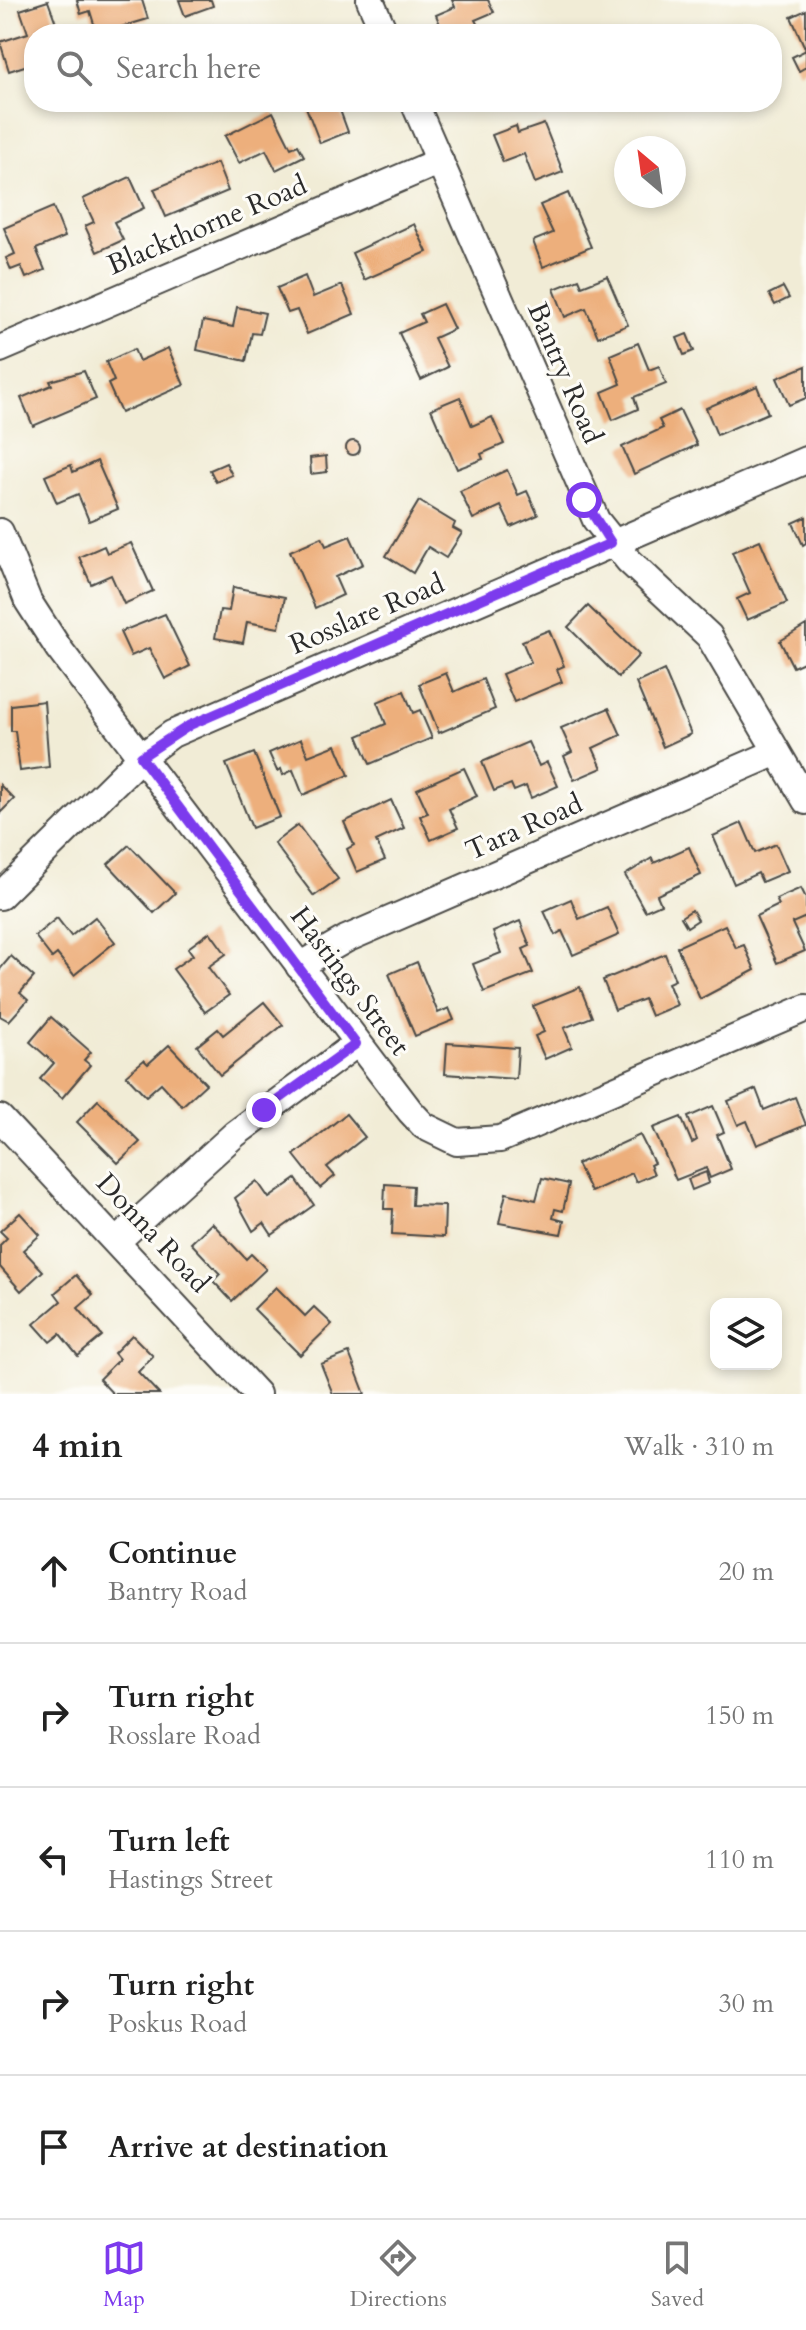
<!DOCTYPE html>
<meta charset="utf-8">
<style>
:root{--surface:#fff;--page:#f6f6f6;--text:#222;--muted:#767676;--line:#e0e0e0;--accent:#7c3aed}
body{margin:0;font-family:Cardo,serif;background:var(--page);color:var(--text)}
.controls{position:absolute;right:24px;bottom:24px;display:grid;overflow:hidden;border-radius:16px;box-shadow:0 4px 12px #0003}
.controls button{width:72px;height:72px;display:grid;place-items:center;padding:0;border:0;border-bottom:2px solid var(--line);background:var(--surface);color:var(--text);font:40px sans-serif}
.compass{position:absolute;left:614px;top:136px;width:72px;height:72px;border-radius:50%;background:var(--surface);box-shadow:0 4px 12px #0003;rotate:331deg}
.stop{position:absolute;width:24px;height:24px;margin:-18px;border:6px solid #7c3aed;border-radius:50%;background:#fff}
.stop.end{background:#7c3aed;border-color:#fff;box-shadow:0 2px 8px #0008}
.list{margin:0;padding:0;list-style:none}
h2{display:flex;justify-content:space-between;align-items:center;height:104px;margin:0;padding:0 32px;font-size:34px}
h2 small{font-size:26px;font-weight:400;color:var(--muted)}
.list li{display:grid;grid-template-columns:52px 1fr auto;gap:24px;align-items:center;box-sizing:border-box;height:144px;padding:0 32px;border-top:2px solid var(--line)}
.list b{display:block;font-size:30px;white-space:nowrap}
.list p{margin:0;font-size:26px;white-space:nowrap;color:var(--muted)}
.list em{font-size:26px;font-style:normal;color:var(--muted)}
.icon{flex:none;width:44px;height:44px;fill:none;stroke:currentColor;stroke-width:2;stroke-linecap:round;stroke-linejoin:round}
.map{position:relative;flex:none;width:806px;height:1394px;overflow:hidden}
.search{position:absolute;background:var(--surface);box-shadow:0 4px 12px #0003;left:24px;right:24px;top:24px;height:88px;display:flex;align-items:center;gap:20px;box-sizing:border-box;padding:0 28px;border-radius:32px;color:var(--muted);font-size:30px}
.sheet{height:824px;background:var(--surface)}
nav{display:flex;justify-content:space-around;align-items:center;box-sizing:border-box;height:112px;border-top:2px solid var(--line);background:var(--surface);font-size:22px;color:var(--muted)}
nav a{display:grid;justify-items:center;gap:4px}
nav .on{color:var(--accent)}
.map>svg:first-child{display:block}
.building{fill:#edaf7c}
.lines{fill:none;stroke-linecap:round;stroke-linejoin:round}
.minor-casing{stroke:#494845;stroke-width:30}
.minor{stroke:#fff;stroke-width:26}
.route{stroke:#7c3aed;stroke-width:10}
.labels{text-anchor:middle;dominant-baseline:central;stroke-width:6;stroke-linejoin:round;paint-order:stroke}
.street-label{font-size:28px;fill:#2b2b2b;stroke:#fdfcf7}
</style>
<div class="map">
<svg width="806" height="1394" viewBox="0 0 806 1394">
<rect width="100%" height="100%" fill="#fdfcf7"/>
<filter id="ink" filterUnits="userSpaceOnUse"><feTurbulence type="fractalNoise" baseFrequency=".0125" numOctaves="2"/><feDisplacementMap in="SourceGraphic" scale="16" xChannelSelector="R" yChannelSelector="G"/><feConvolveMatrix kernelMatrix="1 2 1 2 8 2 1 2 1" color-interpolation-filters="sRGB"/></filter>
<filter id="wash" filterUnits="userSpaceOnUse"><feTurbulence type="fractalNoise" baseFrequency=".006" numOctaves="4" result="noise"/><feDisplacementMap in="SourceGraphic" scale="32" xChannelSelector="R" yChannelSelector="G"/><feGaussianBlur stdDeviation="1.8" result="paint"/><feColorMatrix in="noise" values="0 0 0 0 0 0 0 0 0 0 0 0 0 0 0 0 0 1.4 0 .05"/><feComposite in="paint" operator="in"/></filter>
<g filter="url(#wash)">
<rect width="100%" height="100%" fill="#f1ecd6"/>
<g id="blocks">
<!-- building -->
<g class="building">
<path d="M77,0H142L148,19L97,34L90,11L81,14Z"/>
<path d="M179,0H211L213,6L185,16Z"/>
<path d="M452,0H488L494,12L475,20L480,29L469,34H444L436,15L455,7Z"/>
<path d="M48,1L57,26L51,28L53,34H34V63L9,71L0,42L28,33L20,10Z"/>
<path d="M806,10V50L791,17Z"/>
<path d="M806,50V67L799,71L792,57Z"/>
<path d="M304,102H337L348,132L320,143Z"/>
<path d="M273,112L291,148L298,145L304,156L276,170L266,150L239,163L225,136Z"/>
<path d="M544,124L563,172L535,183L524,154L503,162L492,135L516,126L518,133Z"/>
<path d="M217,163L228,191L166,217L154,189Z"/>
<path d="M130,177L144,208L114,222L123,240L97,252L85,226L94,222L83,199Z"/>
<path d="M568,193L591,247L543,267L533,241L553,233L540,205Z"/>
<path d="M53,207L65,237L36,249L45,270L26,278L21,266L11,270L6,258L15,254L4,228Z"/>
<path d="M414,224L427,252L364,280L352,253Z"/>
<path d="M305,276L313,297L342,285L354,314L307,334L297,310L288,313L277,288Z"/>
<path d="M607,276L628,325L598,337L586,308L565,317L554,289L579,279L582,286Z"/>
<path d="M783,287L789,298L775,305L769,294Z"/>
<path d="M442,304L454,329L434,338L448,367L421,380L399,333L424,322L420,314Z"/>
<path d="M237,307L265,313L260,334L252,333L246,361L197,350L203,321L233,327Z"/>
<path d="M687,334L694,351L684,355L677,338Z"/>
<path d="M638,343L649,370L659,366L666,384L634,397L638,409L613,420L602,392L621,384L610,355Z"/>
<path d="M168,348L184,385L121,413L108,384L114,381L106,362L134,349L139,361Z"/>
<path d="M806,366V398L789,405L777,378Z"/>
<path d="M84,371L96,399L33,426L21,398L52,385L50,381Z"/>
<path d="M757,386L768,413L717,435L706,408Z"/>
<path d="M460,397L472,426L492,417L504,444L481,454L483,459L457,469L431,409Z"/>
<path d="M680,410L697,445L634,474L622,447L663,428L659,420Z"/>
<circle cx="353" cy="448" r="7"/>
<path d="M326,456L327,472L311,474L310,458Z"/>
<path d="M97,461L118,509L89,521L78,494L57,503L45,476L71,465L73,472Z"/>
<path d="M226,463L232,475L216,482L210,470Z"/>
<path d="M507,470L518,495L527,491L538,515L511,527L501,506L473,519L460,491Z"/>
<path d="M419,501L455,523L453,528L462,533L446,558L428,547L413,573L386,556Z"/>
<path d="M806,517V543L803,545L793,523Z"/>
<path d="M350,536L363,564L335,577L343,595L315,608L290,551L322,537L326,546Z"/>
<path d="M760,540L787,603L747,620L737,599L750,593L732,552Z"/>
<path d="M131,543L153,591L124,604L111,575L91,584L79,557L104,546L107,553Z"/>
<path d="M233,587L285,597L279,628L247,622L243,643L215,638L220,610L229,611Z"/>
<path d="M588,606L639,655L618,677L568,627Z"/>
<path d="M165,614L190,666L165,679L149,648L131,656L120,632Z"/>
<path d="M806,625V661L793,667L780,641Z"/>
<path d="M549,630L564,666L557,669L562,682L514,702L502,674L531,662L522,641Z"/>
<path d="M664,670L691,734L663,747L636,683Z"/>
<path d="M446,673L454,692L483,679L495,709L439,733L419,684Z"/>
<path d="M404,691L413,713L420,710L432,738L370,764L358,736L386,724L377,702Z"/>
<path d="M44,701L49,767L20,771L15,731H11V705Z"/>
<path d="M609,708L621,735L593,748L602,768L574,780L564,756L572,752L561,728Z"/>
<path d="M301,739L308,756L336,745L349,775L303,795L293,770L283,775L281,769L277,771L269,753Z"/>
<path d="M528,742L539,766L547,762L558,786L531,798L526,786L514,791L511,784L494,791L482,762Z"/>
<path d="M254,753L280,817L252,828L226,764Z"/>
<path d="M464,768L477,796L449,809L458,828L431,840L420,816L428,813L417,789Z"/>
<path d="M0,785L14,799L0,813Z"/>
<path d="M391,800L404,828L376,841L385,860L357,872L347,849L354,845L344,822Z"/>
<path d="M742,823L755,853L776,844L788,871L762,882L758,873L734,884L713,836Z"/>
<path d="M298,825L338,879L314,896L274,843Z"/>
<path d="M129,845L175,893L154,913L108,864Z"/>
<path d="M689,847L701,875L657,895L661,904L645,911L625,875L652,858L654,863Z"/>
<path d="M801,888L806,898V917L792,923L805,951L777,963L756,916L779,905L776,899Z"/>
<path d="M571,899L579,919L607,907L619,935L573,955L562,931L555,935L544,911Z"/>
<path d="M692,910L698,920L687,927L681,917Z"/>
<path d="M95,917L115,942L74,975L57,954L52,958L35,936L57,918L71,936Z"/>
<path d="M520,921L530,946L523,949L533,973L484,992L473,964L501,953L493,932Z"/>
<path d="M725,925L736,948L744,945L755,970L700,999L677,947Z"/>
<path d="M210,932L226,954L208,967L229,995L205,1012L173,969L193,955L188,948Z"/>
<path d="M665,954L675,980L668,983L677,1005L651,1016L644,999L615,1010L603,980Z"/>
<path d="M11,956L34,977L20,993L28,1000L9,1021L0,1016V969Z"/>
<path d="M417,962L438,1013L449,1008L454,1020L415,1036L389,974Z"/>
<path d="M580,987L592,1017L564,1028L572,1047L545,1059L535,1036L544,1032L533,1006Z"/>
<path d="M264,1002L283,1025L220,1075L197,1046L218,1029L223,1035Z"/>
<path d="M51,1017L91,1052L84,1060L90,1065L62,1098L40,1079L54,1063L30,1042Z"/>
<path d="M447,1043L518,1048L516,1079L445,1074Z"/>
<path d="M169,1045L206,1084L182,1106L161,1083L146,1096L126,1075L144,1060L148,1064Z"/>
<path d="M756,1089L764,1110L795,1097L806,1125L757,1145L747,1121L738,1125L728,1101Z"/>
<path d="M98,1100L140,1142L118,1163L77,1122Z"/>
<path d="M713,1106L724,1132L717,1135L731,1169L710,1178L706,1168L676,1180L653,1128L681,1117L692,1143L697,1140L688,1117Z"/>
<path d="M346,1114L365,1137L327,1167L335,1176L320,1188L294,1155Z"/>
<path d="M640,1135L654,1163L650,1165L654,1174L636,1182L632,1173L591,1192L577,1164Z"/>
<path d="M706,1172L709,1183L692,1190L688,1179Z"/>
<path d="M542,1178L569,1184L563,1211L555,1209L553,1218L564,1221L561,1234L499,1223L506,1193L536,1200Z"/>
<path d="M296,1179L314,1205L272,1235L264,1223L253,1231L235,1198L257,1181L269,1198Z"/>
<path d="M385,1184L413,1186L412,1205L445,1206L444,1237L392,1234L393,1209H384Z"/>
<path d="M20,1213L40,1235L23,1250L43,1271L21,1291L0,1267V1245L7,1238L0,1231Z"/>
<path d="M212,1223L246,1259L251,1254L266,1269L232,1301L213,1281L220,1274L191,1243Z"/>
<path d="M76,1275L93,1295L78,1308L102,1336L78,1356L60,1334L50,1342L34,1324L61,1301L55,1293Z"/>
<path d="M276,1287L305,1316L314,1307L332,1324L300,1355L254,1309Z"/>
<path d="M132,1335L153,1356L138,1372L159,1394H113L99,1379L119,1359L114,1353Z"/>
<path d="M349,1353L365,1394H333L321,1364Z"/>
</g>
</g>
</g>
<g filter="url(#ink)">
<use href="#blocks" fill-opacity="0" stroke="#494845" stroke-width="2"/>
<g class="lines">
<!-- minor casing -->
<g class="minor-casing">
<g id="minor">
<path d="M370,0L385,34"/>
<path d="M414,102L596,520L628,560L709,636L806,801"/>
<path d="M0,349L440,161"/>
<path d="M0,532L28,601L59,649L410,1111L424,1126L457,1142L500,1139L806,1008"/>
<path d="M0,896L141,757L172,734L806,460"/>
<path d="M299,966L346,939L777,752"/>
<path d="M0,1118L257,1394"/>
<path d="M117,1241L235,1134L356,1044"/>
</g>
</g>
<!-- minor -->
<use href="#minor" class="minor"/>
</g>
</g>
<g class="lines" filter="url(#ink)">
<!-- route -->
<path class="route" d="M264,1110L356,1044L141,757L190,725L611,543L584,500"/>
</g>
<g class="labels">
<!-- street labels -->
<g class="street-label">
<text transform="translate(207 225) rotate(-23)">Blackthorne Road</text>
<text transform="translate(565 373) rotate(67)">Bantry Road</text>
<text transform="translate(367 614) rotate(-23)">Rosslare Road</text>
<text transform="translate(524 827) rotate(-24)">Tara Road</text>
<text transform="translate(350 981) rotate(53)">Hastings Street</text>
<text transform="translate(153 1233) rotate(47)">Donna Road</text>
</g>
</g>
</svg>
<div class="controls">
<button><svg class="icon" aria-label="layers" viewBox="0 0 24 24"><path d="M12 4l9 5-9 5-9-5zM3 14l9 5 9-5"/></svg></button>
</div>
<svg class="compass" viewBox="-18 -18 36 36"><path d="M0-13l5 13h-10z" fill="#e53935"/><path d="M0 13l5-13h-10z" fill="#767676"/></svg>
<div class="stop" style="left:584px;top:500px"></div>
<div class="stop end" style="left:264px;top:1110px"></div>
<div class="search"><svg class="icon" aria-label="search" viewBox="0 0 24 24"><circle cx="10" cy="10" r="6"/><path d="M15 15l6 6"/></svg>Search here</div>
</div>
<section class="sheet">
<h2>4 min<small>Walk · 310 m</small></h2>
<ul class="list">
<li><svg class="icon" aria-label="ahead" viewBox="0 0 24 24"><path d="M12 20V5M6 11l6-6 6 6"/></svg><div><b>Continue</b><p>Bantry Road</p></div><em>20 m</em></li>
<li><svg class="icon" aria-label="right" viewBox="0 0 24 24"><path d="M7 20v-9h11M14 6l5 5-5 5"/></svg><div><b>Turn right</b><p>Rosslare Road</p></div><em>150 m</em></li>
<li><svg class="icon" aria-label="left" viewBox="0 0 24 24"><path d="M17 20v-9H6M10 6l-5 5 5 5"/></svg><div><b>Turn left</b><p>Hastings Street</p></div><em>110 m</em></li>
<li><svg class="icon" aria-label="right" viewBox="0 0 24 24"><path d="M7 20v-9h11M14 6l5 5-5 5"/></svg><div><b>Turn right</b><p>Poskus Road</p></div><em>30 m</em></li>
<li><svg class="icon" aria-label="arrive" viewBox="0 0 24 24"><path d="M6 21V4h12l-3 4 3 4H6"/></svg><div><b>Arrive at destination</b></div></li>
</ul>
</section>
<nav>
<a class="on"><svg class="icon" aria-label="map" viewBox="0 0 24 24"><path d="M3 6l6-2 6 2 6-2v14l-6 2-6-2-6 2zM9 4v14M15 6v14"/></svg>Map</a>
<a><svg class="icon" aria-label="directions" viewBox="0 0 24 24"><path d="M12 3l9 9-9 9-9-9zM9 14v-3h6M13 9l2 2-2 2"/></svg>Directions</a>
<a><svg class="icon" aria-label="saved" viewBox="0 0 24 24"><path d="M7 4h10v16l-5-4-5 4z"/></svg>Saved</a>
</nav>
